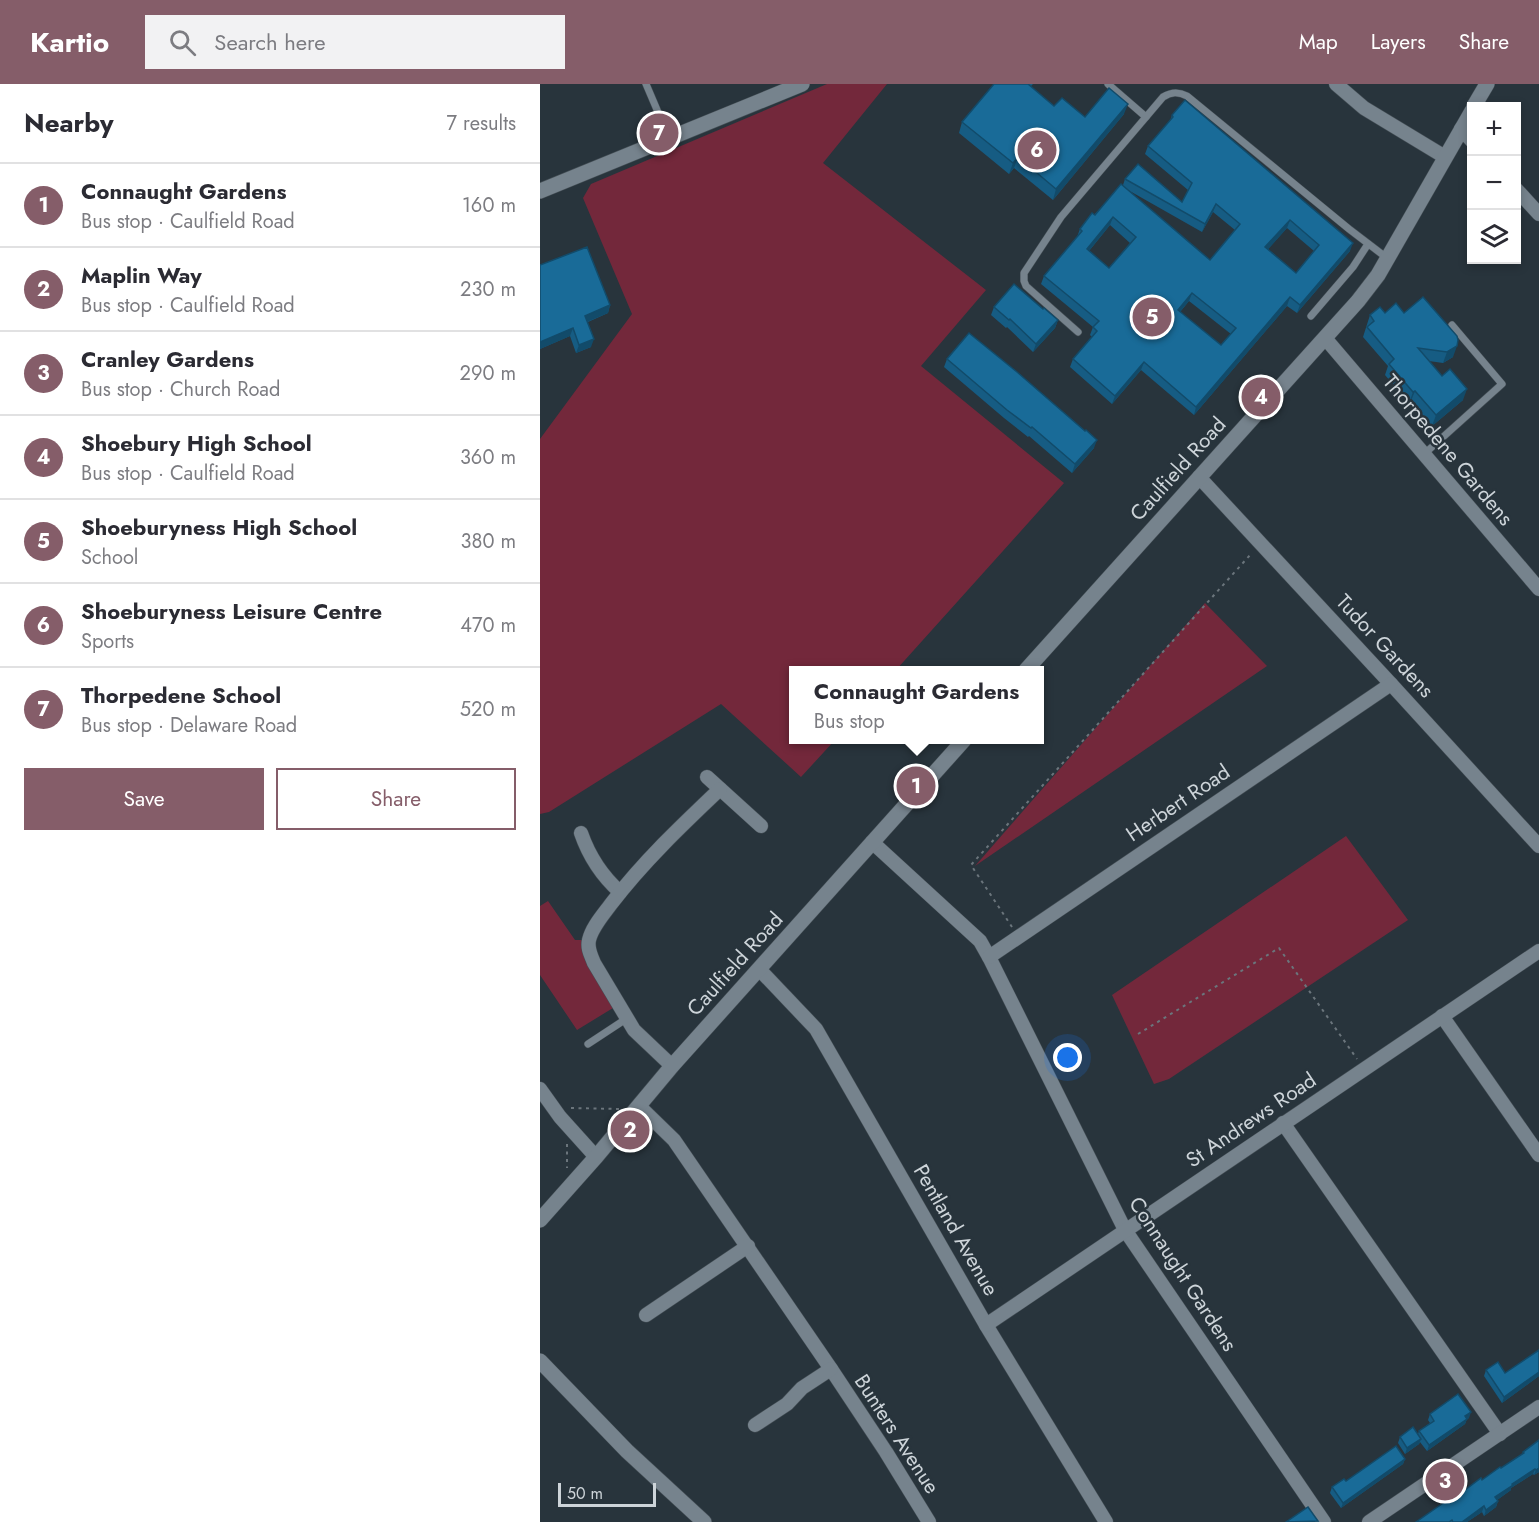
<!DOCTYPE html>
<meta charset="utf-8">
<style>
:root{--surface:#fff;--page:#f2f2f3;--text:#2b2b33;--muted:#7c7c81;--line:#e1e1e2;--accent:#855d69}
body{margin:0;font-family:Jost,sans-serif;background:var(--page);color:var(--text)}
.controls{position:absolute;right:18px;top:18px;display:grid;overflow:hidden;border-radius:0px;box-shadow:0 3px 9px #0003}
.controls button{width:54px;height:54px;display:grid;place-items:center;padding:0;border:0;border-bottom:2px solid var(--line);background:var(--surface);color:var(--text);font:30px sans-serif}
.scale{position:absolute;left:18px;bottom:15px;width:98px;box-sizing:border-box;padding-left:6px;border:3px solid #cdd4d9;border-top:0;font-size:16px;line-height:21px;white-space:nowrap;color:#cdd4d9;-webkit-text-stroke:4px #28343c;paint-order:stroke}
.you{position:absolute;left:528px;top:974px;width:21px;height:21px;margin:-15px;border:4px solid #fff;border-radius:50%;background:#1a73e8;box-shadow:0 0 0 9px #1a73e833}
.badge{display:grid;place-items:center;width:39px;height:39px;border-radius:50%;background:var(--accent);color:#fff;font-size:20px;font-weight:700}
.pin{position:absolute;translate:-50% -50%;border:3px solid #fff;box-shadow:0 2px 6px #0006}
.popup{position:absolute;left:249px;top:582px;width:255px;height:78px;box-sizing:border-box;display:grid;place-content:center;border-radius:0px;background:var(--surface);filter:drop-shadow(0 2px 4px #0005);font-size:20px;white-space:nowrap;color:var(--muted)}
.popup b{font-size:22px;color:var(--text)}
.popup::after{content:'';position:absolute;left:50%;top:100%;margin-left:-12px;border:12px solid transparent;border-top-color:var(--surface)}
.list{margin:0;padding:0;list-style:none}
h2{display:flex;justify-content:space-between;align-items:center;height:78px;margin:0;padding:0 24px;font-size:26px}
h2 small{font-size:20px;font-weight:400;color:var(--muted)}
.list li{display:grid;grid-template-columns:39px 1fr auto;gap:18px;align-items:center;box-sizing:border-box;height:84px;padding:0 24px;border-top:2px solid var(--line)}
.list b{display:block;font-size:22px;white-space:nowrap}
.list p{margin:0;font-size:20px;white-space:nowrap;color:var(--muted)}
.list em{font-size:20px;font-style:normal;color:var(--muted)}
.actions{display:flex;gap:12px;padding:18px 24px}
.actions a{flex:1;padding:14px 0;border:2px solid var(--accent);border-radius:0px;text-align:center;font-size:21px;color:var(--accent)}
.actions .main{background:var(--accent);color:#fff}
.icon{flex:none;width:33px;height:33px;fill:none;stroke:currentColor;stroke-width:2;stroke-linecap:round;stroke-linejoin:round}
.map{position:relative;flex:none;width:999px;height:1438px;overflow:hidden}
header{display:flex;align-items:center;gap:36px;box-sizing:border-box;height:84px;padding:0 30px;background:var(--accent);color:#fff}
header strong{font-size:28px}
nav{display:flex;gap:33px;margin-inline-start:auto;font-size:21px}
.search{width:420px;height:54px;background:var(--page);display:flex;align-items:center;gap:15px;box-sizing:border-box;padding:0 21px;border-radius:0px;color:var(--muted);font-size:22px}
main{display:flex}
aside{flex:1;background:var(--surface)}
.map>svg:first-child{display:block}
.green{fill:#73283b}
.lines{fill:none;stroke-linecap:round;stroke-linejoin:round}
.lane-casing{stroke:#454f56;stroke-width:8}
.street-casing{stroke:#454f56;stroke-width:15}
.secondary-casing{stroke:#454f56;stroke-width:16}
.path{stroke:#6b757c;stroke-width:2;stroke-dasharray:3 4.5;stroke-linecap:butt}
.lane{stroke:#76838d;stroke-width:7}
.street{stroke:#76838d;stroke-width:14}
.secondary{stroke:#76838d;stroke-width:15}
.wall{fill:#165c83;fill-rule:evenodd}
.shaded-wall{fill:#124b6a}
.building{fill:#196b98;stroke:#124b6a;stroke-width:1.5;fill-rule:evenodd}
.labels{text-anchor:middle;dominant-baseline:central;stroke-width:5;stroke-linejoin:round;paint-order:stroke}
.street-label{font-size:21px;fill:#cdd4d9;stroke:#28343c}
</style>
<header>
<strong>Kartio</strong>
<div class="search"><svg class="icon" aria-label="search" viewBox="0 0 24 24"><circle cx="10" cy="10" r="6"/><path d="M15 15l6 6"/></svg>Search here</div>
<nav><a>Map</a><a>Layers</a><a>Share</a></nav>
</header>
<main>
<aside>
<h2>Nearby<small>7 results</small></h2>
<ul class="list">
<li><span class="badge">1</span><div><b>Connaught Gardens</b><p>Bus stop · Caulfield Road</p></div><em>160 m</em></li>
<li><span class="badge">2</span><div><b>Maplin Way</b><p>Bus stop · Caulfield Road</p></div><em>230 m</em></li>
<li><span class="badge">3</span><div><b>Cranley Gardens</b><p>Bus stop · Church Road</p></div><em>290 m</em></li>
<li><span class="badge">4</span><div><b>Shoebury High School</b><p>Bus stop · Caulfield Road</p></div><em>360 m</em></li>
<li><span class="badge">5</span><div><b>Shoeburyness High School</b><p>School</p></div><em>380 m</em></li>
<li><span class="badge">6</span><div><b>Shoeburyness Leisure Centre</b><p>Sports</p></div><em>470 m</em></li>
<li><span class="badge">7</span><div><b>Thorpedene School</b><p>Bus stop · Delaware Road</p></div><em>520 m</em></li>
</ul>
<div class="actions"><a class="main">Save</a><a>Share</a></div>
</aside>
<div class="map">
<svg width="999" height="1438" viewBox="0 0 999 1438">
<rect width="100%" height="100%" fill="#28343c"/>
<!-- green -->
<g class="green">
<path d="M287,0H347L283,79L446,206L381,282L524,399L356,586H253V656H295L261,693L181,620L9,728L0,730V355L92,230L43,114L51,100Z"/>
<path d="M665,519L727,582L435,782Z"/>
<path d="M806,752L868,836L629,995L614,1000L572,911Z"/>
<path d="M8,817L35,856H44L45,874L73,924L37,946L0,891V822Z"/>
</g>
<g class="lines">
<!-- lane casing -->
<g class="lane-casing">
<g id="lane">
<path d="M106,0L129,54"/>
<path d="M568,0L606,33"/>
<path d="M771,232L813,183L828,160"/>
<path d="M538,248L486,202L484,197V189L521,133L623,13C631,8 638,7 647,12L809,145L847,174"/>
<path d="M883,371L962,300L912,241"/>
<path d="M48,960L86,935"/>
</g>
</g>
<!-- street casing -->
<g class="street-casing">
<g id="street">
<path d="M796,0L824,24L905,73"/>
<path d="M921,45L932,57"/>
<path d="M976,105L999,130"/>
<path d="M785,254L999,505"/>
<path d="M659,393L851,600L999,762"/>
<path d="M167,693L221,742"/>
<path d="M41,749C49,772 62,792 80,808"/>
<path d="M332,758L440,857L449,873L585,1146L784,1438"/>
<path d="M449,873L851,600"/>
<path d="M219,885L276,945L446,1241L566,1438"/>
<path d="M902,932L999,1071"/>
<path d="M132,982L94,946L54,879C51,871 47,865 49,856C52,843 63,831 71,820C103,778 142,741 180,705"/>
<path d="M0,1005L20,1033L56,1073"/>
<path d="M99,1022L134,1056L291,1285L346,1368L389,1438"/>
<path d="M743,1039L960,1350"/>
<path d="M106,1231L208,1162"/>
<path d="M446,1241L999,867"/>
<path d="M215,1341L247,1320L262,1304L291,1285"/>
<path d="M829,1438L999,1323"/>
</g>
</g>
<!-- secondary casing -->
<g class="secondary-casing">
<g id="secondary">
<path d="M934,22L947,0"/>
<path d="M0,107L262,0"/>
<path d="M486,586L818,217L838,191L932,27"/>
<path d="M0,1136L56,1073L132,982L424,656"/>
<path d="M0,1277L87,1367L164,1438"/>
</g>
</g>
<!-- path -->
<g class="path">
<path d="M472,843L431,781L711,470"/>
<path d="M598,950L739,864L817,975"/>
<path d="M31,1024L79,1025"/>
<path d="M27,1060V1084"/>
</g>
<!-- lane -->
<use href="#lane" class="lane"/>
<!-- street -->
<use href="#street" class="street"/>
<!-- secondary -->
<use href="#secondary" class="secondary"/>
</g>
<!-- wall -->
<g class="wall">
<path d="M454,0H493L490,3L514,22L545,33L584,30L513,116L474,84L469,90L419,49L422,38Z"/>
<path d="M632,31L810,167L757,229L747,222L654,331L601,286L572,320L530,283L533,275L552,253L550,251L553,243L501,200L504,192L537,153L540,145L583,101L585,95L642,118L648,106L605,70L608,62L630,37ZM588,106L662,148L673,128L695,146L670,176ZM570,141L590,159L569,184L549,167ZM747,144L774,167L756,189L728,165ZM649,217L691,250L681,261L640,228Z"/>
<path d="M0,181L70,221L68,229L48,238L51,263L36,269L30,252L0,265Z"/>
<path d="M454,223L503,225L518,236L515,244L493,268L467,243L466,244L451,231Z"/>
<path d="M845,229H864L913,273L903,279L889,277L923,316L892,342L871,317L869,319L845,291L848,282L823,253L830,231Z"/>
<path d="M407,275L554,364L532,389L489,352L488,353L464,334L404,283Z"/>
<path d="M999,1266V1292L962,1319L944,1292L946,1286L965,1289Z"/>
<path d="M890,1330L929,1334L927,1335L925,1340L887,1367L880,1358L879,1360L865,1370L858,1359L860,1353L878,1350L879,1347L890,1339L888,1336Z"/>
<path d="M983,1368L999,1388L994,1391L993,1390L971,1404V1406L957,1416L958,1417L956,1423L944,1432L942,1428L927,1438H876L961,1384L982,1371Z"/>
<path d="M865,1375L863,1380L801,1424L790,1409L792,1403L806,1397Z"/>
</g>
<!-- shaded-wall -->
<g class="shaded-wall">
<path d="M588,20L584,30L513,116L516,105Z"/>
<path d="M478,73L474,84L469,90L473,79Z"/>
<path d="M676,120L673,128L662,148L665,140Z"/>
<path d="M573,133L570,141L544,173L547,165Z"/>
<path d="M750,136L747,144L723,171L725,163Z"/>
<path d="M813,159L810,167L757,229L760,221Z"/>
<path d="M652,209L649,217L635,234L638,226Z"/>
<path d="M750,213L747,222L654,331L656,323Z"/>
<path d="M70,221L68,229L42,240L45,232Z"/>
<path d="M518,236L515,244L493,268L496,260Z"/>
<path d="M33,244L30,252L0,265V258Z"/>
<path d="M54,255L51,263L36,269L39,261Z"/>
<path d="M917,262L913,273L903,279L907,268Z"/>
<path d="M604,278L601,286L572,320L575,312Z"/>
<path d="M927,305L923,316L892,342L896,331Z"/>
<path d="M875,307L871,317L869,319L873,308Z"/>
<path d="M557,356L554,364L532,389L535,380Z"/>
<path d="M999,1288V1292L962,1319L964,1313Z"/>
<path d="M931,1328L929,1334L927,1335L925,1340L887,1367L889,1361Z"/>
<path d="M881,1355L879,1360L865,1370L867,1364Z"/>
<path d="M865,1375L863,1380L801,1424L803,1419Z"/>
<path d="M999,1384V1388L994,1391L996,1386Z"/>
<path d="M995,1385L993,1390L971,1404V1406L953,1419L955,1413L972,1400Z"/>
<path d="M958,1417L956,1423L944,1432L946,1426Z"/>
<path d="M944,1422L942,1428L927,1438H922Z"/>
</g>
<!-- building -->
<g class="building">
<path d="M454,0H488L514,22L522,14L545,33L569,4L588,20L516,105L478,73L473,79L422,38Z"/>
<path d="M645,16L813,159L760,221L750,213L656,323L604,278L575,312L533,275L557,247L553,243L559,237L504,192L542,147L540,145L552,129L555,131L581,100L670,176L700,140L676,120L665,140L585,95L598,80L642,118L652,99L608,62L633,33L632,31ZM573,133L596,153L569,184L547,165ZM750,136L779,161L756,189L725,163ZM652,209L696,244L681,261L638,226Z"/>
<path d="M47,163L70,221L45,232L54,255L39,261L33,244L0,258V181Z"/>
<path d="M474,200L503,225L504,224L518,236L496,260L470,235L469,236L454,223Z"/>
<path d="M883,213L917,252L918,256L917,262L907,268L878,264L902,292L910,285L927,305L896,331L875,307L873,308L849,280L854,275L827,243L834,237L830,231L840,223L845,229L856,219L864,229Z"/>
<path d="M429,249L477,288L545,347L546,346L557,356L535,380L492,343L491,344L467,326L407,275Z"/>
<path d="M999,1266V1288L964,1313L946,1286L958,1278L965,1289Z"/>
<path d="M918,1310L931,1328L925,1332L927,1335L889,1361L879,1347L894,1337L890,1330Z"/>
<path d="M873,1343L881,1355L867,1364L860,1353Z"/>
<path d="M999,1356V1384L996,1386L995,1385L972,1400L973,1401L955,1413L958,1417L946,1426L944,1422L922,1438H913L912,1436L909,1438H876L909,1415L910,1417L941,1394L942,1396L960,1383L961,1384L984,1369L983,1368Z"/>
<path d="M856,1362L865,1375L803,1419L792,1403L804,1395L806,1397Z"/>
<path d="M768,1423L778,1437L746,1438Z"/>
</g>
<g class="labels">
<!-- street labels -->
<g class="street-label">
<text transform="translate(908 366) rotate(50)">Thorpedene Gardens</text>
<text transform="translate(638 385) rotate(-48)">Caulfield Road</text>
<text transform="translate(845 562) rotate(47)">Tudor Gardens</text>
<text transform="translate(638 719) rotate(-34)">Herbert Road</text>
<text transform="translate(195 880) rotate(-48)">Caulfield Road</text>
<text transform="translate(711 1036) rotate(-34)">St Andrews Road</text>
<text transform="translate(416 1146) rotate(60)">Pentland Avenue</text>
<text transform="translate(643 1190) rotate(57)">Connaught Gardens</text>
<text transform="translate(357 1350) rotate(57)">Bunters Avenue</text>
</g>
</g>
</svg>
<div class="controls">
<button>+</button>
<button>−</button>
<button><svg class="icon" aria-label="layers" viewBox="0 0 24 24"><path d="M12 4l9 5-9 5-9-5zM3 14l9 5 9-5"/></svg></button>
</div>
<div class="scale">50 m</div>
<div class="you"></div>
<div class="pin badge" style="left:376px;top:702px">1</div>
<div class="popup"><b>Connaught Gardens</b>Bus stop</div>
<div class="pin badge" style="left:90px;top:1046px">2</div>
<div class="pin badge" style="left:905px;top:1397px">3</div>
<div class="pin badge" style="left:721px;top:313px">4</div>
<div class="pin badge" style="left:612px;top:233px">5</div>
<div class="pin badge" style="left:497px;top:66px">6</div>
<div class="pin badge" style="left:119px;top:49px">7</div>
</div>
</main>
